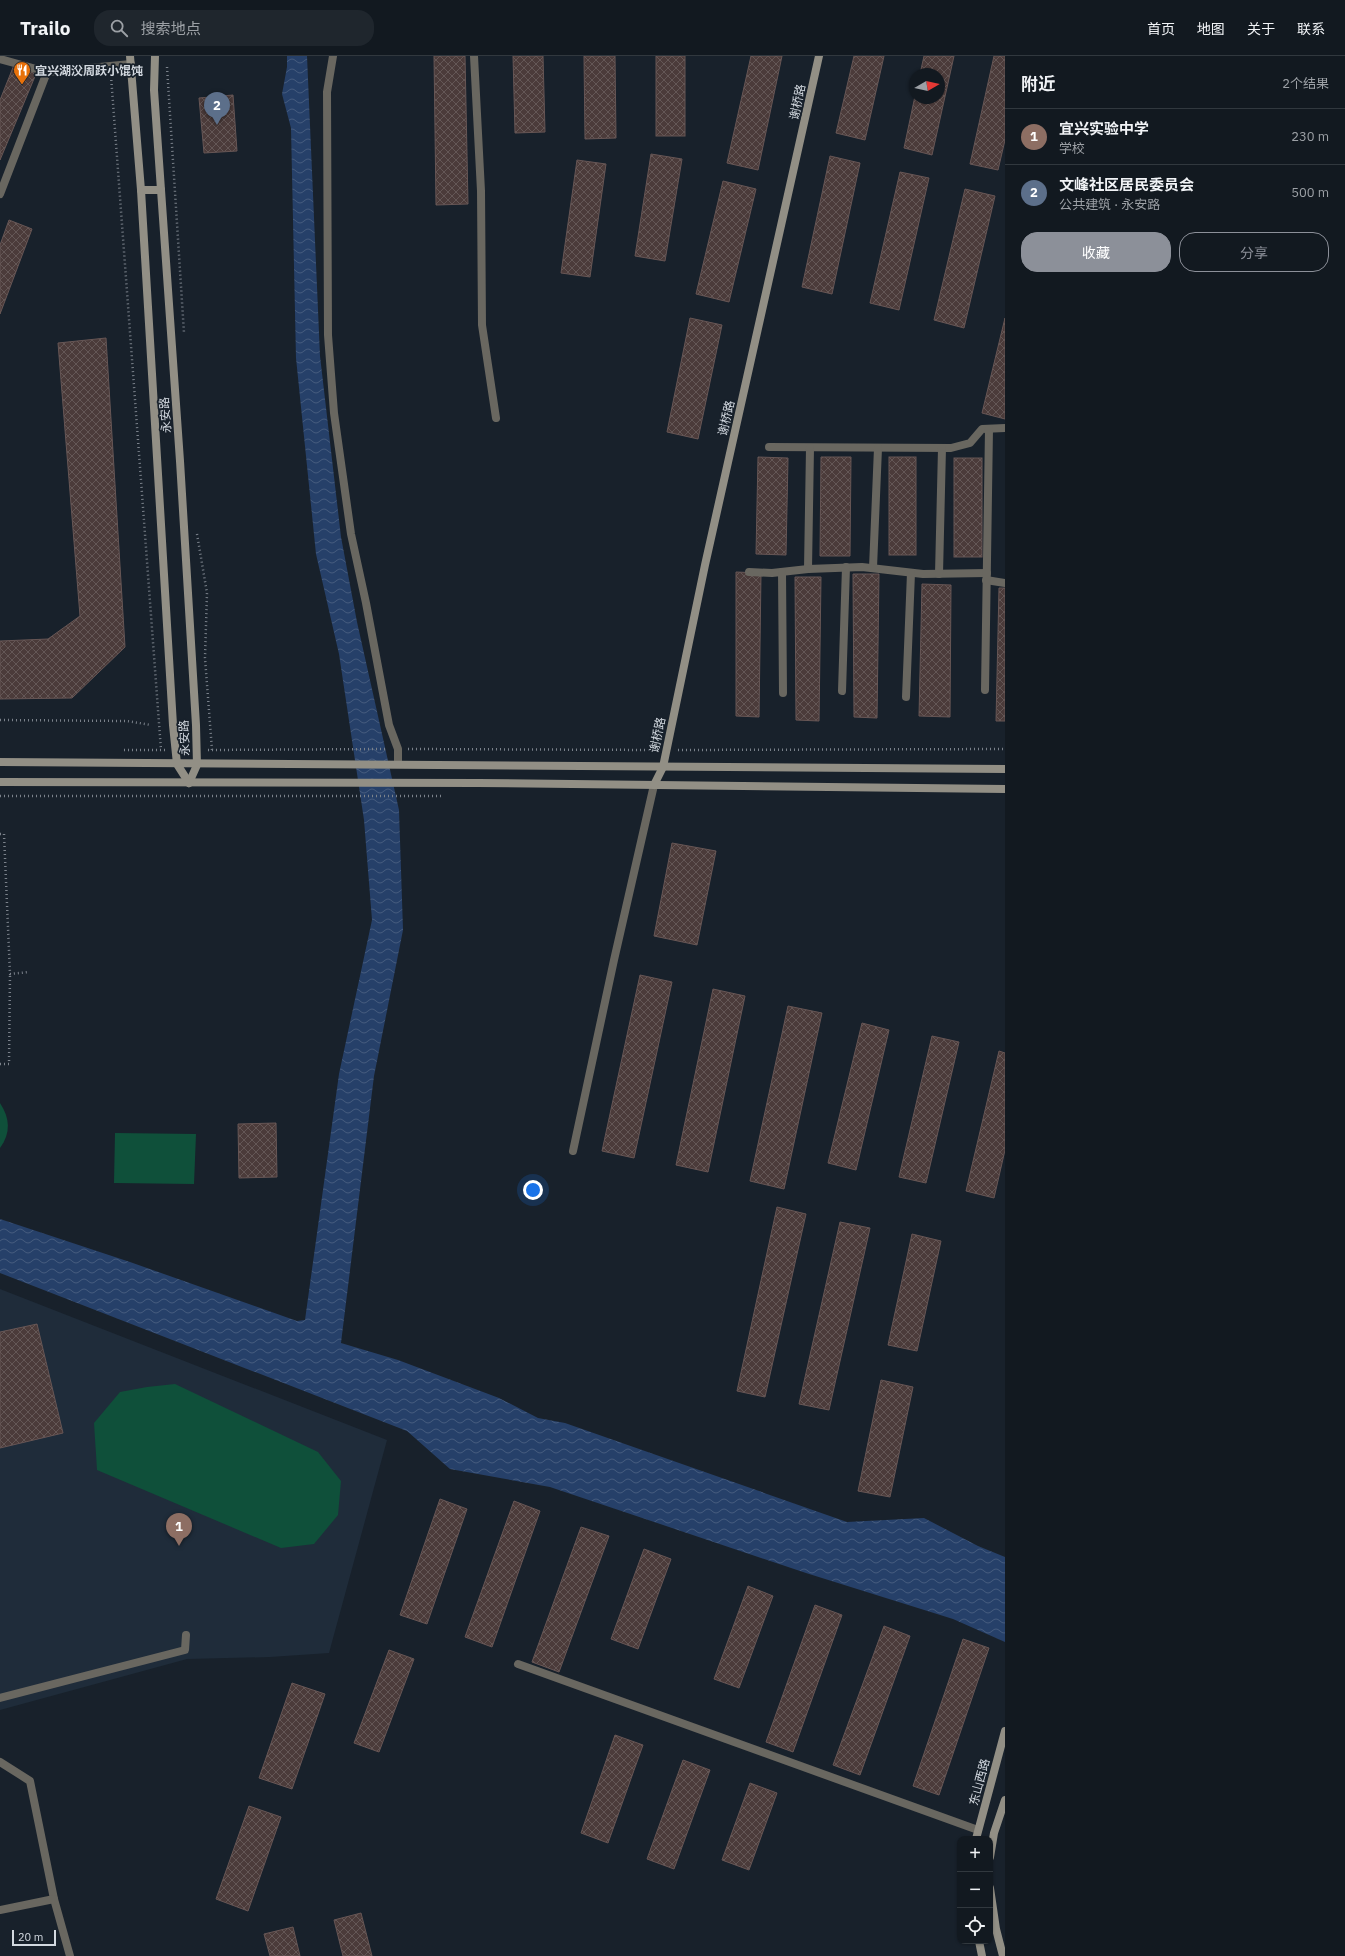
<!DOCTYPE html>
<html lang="zh">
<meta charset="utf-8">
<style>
:root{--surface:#121920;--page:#1f262d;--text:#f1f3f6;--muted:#9ca0a5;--line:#31383e;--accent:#8c9099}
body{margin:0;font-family:"IBM Plex Sans","Noto Sans SC",sans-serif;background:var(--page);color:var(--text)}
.controls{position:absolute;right:12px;bottom:12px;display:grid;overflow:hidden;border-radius:8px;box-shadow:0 1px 3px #0004}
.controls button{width:36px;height:36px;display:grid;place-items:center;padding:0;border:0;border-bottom:1px solid var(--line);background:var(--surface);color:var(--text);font:20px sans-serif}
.compass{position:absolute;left:909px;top:12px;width:36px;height:36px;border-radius:50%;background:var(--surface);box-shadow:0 1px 3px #0004;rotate:81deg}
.scale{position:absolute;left:12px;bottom:10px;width:44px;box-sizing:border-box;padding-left:4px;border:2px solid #d3d9e0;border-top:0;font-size:11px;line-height:14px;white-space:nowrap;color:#d3d9e0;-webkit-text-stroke:3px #18212b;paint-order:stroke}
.you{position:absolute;left:533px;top:1134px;width:14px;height:14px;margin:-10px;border:3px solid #fff;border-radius:50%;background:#1a73e8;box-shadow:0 0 0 6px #1a73e833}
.badge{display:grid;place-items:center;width:26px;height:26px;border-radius:50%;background:var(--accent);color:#fff;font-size:13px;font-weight:700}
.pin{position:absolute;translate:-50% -33px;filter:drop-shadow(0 1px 2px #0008)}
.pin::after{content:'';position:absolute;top:21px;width:14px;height:12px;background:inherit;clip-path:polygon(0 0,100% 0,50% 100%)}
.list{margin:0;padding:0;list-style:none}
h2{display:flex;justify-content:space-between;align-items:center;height:52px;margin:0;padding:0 16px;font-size:17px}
h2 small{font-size:13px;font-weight:400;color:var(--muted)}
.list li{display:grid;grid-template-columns:26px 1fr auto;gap:12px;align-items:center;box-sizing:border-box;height:56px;padding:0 16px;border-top:1px solid var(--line)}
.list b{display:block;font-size:15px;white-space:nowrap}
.list p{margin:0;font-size:13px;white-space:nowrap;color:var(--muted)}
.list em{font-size:13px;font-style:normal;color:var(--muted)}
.actions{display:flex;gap:8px;padding:12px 16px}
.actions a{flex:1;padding:9px 0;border:1px solid var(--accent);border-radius:16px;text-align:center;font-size:14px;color:var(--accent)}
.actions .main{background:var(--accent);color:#fff}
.icon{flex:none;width:22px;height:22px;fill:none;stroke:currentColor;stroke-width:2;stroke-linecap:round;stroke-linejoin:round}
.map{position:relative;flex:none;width:1005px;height:1900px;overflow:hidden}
header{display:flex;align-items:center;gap:24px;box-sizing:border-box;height:56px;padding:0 20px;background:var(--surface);border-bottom:1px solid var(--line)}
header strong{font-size:19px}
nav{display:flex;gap:22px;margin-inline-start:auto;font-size:14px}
.search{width:280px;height:36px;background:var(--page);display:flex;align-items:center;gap:10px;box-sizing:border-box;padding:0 14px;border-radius:16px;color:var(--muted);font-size:15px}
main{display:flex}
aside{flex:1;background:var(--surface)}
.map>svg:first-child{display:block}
.built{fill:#1f2c3a}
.pitch{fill:#0f503a}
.water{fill:url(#water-waves)}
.building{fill:url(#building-cross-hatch);stroke:#675655}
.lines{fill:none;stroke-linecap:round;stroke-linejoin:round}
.path{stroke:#7b828b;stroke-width:2.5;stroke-dasharray:1 3;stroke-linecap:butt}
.street{stroke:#696760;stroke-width:8}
.secondary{stroke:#928f85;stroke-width:8}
.labels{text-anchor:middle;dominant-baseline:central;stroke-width:3.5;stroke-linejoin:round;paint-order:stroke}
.poi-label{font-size:12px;font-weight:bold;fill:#d3d9e0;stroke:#18212b;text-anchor:start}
.street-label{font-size:12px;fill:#d3d9e0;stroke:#18212b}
</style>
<header>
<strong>Trailo</strong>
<div class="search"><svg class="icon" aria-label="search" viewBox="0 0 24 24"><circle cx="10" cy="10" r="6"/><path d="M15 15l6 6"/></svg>搜索地点</div>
<nav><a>首页</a><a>地图</a><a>关于</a><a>联系</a></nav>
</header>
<main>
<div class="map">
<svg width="1005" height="1900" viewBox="0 0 1005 1900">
<defs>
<pattern id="water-waves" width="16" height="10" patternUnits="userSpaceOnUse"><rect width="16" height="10" fill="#264069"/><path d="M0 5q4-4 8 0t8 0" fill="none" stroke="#455b7e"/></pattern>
<pattern id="building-cross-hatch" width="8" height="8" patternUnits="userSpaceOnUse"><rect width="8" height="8" fill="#4b3b3a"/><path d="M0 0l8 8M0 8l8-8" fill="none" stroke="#645756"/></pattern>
</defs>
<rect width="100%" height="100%" fill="#18212b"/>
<!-- built -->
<path class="built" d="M0,1233L387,1384L329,1597L270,1601L187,1603L0,1654Z"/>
<!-- pitch -->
<g class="pitch">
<path d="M0,1047C10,1062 11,1077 0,1092Z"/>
<path d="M115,1077L196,1078L194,1128L114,1127Z"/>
<path d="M175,1328L318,1396L341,1425L338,1459L314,1488L281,1492L97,1414L94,1367L120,1336L147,1331Z"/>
</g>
<!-- water -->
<path class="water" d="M287,0H307L320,300L341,481L357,566L399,754L403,874L374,1020L341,1287L398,1304L499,1342L538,1362L565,1367L847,1466L924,1462L978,1490L1005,1501V1586L953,1563L806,1517L550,1431L450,1413L407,1375L0,1217V1163L130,1206L297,1265L305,1264L339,1018L372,864L364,764L339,598L316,498L296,302L291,72L282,38L287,11Z"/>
<!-- building -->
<g class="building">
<path d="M434,0H465L468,148L436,149Z"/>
<path d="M513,0H543L545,76L515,77Z"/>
<path d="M584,0H615L616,82L585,83Z"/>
<rect x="656" y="0" width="29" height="80"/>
<path d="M751,0H782L758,114L727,107Z"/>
<path d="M854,0H884L865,84L836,77Z"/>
<path d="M924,0H954L932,99L904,92L915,40V42H939V18H920Z"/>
<path d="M994,0H1005V84L998,114L970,108Z"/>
<path d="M14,9L36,18L0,104V44Z"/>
<path d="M233,39L237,95L204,97L199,42Z"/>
<path d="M651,98L682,103L665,205L635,200Z"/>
<path d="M830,100L860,107L832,238L802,231Z"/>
<path d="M577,104L606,108L590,221L561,217Z"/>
<path d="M900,116L929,122L899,254L870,247Z"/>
<path d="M723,125L756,133L729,246L696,238Z"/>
<path d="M965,133L995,140L964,272L934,264Z"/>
<path d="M9,164L32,173L0,258V189Z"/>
<path d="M690,262L722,269L698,383L667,376Z"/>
<path d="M1005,262V363L982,357Z"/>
<path d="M106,282L125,591L72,642L0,643V585L48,583L80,560L58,287Z"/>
<path d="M758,401L788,402L786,499L756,498Z"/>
<path d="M821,401H851L850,500H820Z"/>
<rect x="889" y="401" width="27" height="98"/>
<rect x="954" y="402" width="28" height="99"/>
<path d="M736,516L761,517L759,661L736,660Z"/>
<path d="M853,518H879L877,662L854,661Z"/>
<path d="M795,521H821L819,665L796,664Z"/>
<path d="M922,528L951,529L950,661L919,660Z"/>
<path d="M999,532H1005V665H996Z"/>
<path d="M672,787L716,795L697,889L654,880Z"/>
<path d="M640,919L672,926L634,1102L602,1095Z"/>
<path d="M713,933L745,940L708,1116L676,1109Z"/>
<path d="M788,950L822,957L784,1133L750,1125Z"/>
<path d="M862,967L889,974L856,1114L828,1107Z"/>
<path d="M932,980L959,986L926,1127L899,1121Z"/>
<path d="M999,995L1005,997V1094L994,1142L966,1135Z"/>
<path d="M276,1067L277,1121L239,1122L238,1068Z"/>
<path d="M777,1151L806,1158L765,1341L737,1335Z"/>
<path d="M840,1166L870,1172L829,1354L799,1348Z"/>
<path d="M912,1178L941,1185L917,1295L888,1289Z"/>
<path d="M37,1268L63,1377L0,1392V1276Z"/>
<path d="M881,1324L913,1331L890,1441L858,1435Z"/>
<path d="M440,1443L467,1453L427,1568L400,1559Z"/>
<path d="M514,1445L540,1455L492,1591L465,1581Z"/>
<path d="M581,1471L609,1480L559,1616L532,1606Z"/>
<path d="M644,1493L671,1503L638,1593L611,1583Z"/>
<path d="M748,1530L773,1540L739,1632L714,1623Z"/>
<path d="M815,1549L842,1559L793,1696L766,1686Z"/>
<path d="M884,1570L910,1580L860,1719L833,1709Z"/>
<path d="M963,1583L989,1592L939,1739L913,1730Z"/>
<path d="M389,1594L414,1603L379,1696L354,1687Z"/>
<path d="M292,1627L325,1638L292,1733L259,1722Z"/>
<path d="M615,1679L643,1689L608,1787L581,1777Z"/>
<path d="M683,1704L710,1714L674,1813L647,1803Z"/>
<path d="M750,1727L777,1737L749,1814L722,1804Z"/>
<path d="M249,1750L281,1761L248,1855L216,1843Z"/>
<path d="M361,1857L372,1900H343L334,1864Z"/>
<path d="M293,1871L300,1900H270L264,1878Z"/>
</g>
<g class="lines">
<!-- path -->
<g class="path">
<path d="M167,11L184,277"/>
<path d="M111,20L161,694"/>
<path d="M197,478L207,537L205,602L212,694"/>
<path d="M0,664L127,665L151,669"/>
<path d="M408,693L657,694"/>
<path d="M124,694H165"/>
<path d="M208,694L387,693"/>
<path d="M678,694L1005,693"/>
<path d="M0,740H443"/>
<path d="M0,778H4L10,918L29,916"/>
<path d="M0,1008H9L10,918"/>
</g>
<!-- street -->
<g class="street">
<path d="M333,0L327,36L328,279L334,357L351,478L366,547L389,669L398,693V708"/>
<path d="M474,0L481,135L482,269L496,362"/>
<path d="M0,3L47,16"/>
<path d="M0,138L47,16L131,8"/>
<path d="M769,391L951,392L970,387L982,373L1005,372"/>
<path d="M873,512L878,392"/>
<path d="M808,513L810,392"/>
<path d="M749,516L772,517L808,513L862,511L923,518L987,517"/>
<path d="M782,516L783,637"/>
<path d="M939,518L942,392"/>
<path d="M986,524L1005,527"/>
<path d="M985,634L989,373"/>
<path d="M842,635L846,511"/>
<path d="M906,641L911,517"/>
<path d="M573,1095L614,904L654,729"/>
<path d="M518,1608L978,1774"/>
<path d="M0,1642L185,1594L186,1579"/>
<path d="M0,1706L30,1725L54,1843"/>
<path d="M0,1854L54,1843L70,1900"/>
</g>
<!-- secondary -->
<g class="secondary">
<path d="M130,0L141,134L173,669L177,708L189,727"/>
<path d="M155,0L154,34L180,405L196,669L197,709L189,727"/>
<path d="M141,134H161"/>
<path d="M0,706L1005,713"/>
<path d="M0,726L478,727L1005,733"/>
<path d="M654,729L663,711L705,509L819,0"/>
<path d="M976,1783L1005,1675"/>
<path d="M990,1801L994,1777L1005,1744"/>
<path d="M990,1832L996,1873L1003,1900"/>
<path d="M979,1885L982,1900"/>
</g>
</g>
<!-- icons -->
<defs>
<g id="restaurant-pin" transform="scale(0.9)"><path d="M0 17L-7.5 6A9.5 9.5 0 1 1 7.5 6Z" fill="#e8710a" stroke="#18212b"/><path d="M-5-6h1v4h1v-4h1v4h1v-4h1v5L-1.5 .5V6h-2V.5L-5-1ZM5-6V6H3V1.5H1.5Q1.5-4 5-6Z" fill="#fff"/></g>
</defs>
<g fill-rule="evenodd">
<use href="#restaurant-pin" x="22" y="14"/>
</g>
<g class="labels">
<!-- poi labels -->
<g class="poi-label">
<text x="35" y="14">宜兴湖㳇周跃小馄饨</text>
</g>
<!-- street labels -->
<g class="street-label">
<text transform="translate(797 46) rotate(-78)">谢桥路</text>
<text transform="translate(165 359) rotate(-94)">永安路</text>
<text transform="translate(726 362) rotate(-77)">谢桥路</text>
<text transform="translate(657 679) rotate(-78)">谢桥路</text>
<text transform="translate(184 682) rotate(-92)">永安路</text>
<text transform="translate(979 1726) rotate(-75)">东山西路</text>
</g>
</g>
</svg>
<div class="controls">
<button>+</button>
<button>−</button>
<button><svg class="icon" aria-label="locate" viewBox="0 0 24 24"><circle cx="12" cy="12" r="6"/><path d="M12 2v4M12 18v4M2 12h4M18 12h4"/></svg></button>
</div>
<svg class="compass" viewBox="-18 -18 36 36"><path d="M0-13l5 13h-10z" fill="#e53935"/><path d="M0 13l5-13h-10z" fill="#9ca0a5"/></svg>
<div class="scale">20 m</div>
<div class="you"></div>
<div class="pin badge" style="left:179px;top:1490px;background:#8d6e63">1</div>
<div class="pin badge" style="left:217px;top:69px;background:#5c6f8a">2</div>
</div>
<aside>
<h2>附近<small>2个结果</small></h2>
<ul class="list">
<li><span class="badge" style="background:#8d6e63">1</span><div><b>宜兴实验中学</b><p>学校</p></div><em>230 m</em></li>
<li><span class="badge" style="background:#5c6f8a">2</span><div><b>文峰社区居民委员会</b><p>公共建筑 · 永安路</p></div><em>500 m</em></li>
</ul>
<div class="actions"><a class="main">收藏</a><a>分享</a></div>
</aside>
</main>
